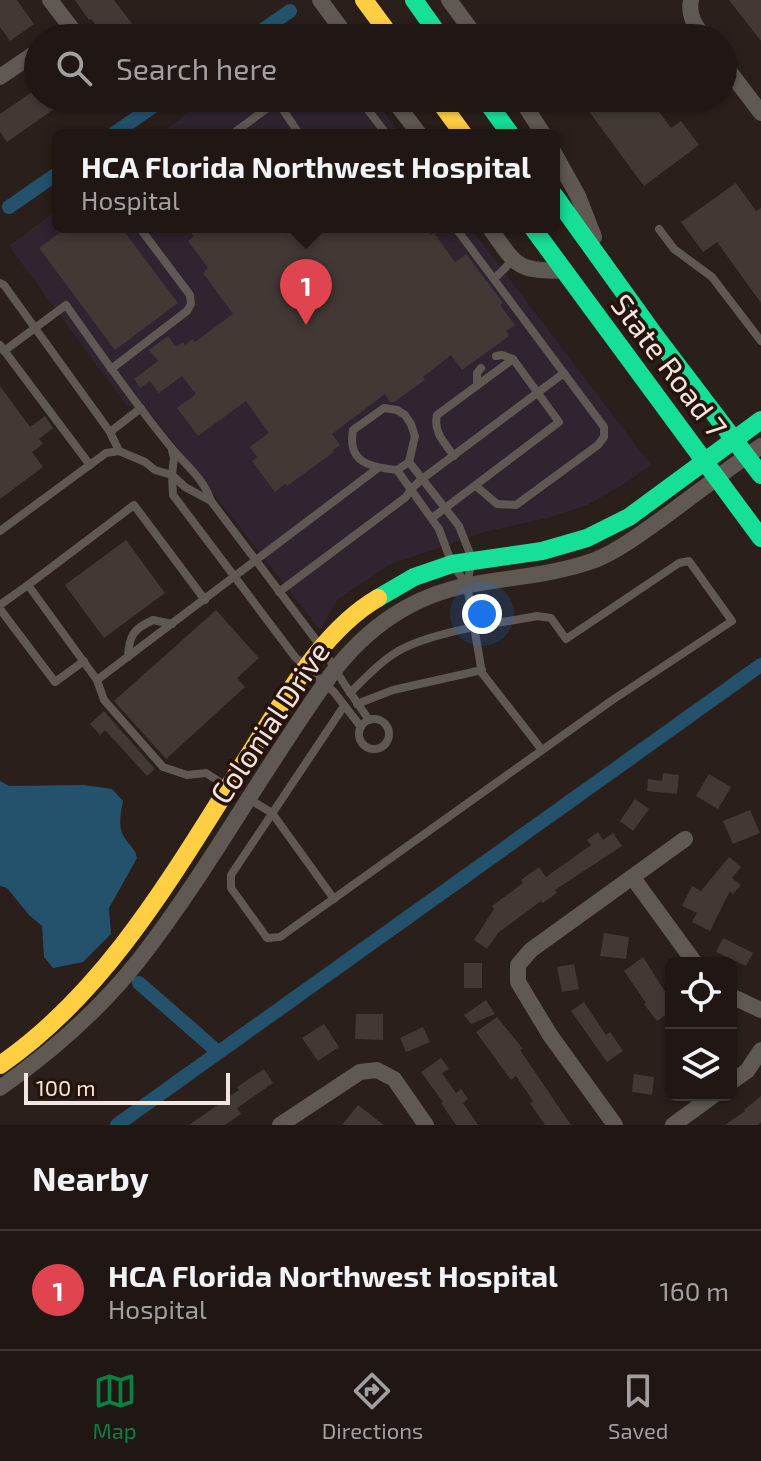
<!DOCTYPE html>
<style>
:root{--surface:#201714;--page:#28201d;--text:#f1f3f6;--muted:#a29fa0;--line:#3d3634;--accent:#0b8043}
body{margin:0;font-family:"Exo 2",sans-serif;background:var(--page);color:var(--text)}
.controls{position:absolute;right:24px;bottom:24px;display:grid;overflow:hidden;border-radius:12px;box-shadow:0 2px 6px #0004}
.controls button{width:72px;height:72px;display:grid;place-items:center;padding:0;border:0;border-bottom:2px solid var(--line);background:var(--surface);color:var(--text);font:40px sans-serif}
.scale{position:absolute;left:24px;bottom:20px;width:206px;box-sizing:border-box;padding-left:8px;border:4px solid #f2e4de;border-top:0;font-size:22px;line-height:28px;white-space:nowrap;color:#f2e4de;-webkit-text-stroke:6px #26130b;paint-order:stroke}
.you{position:absolute;left:482px;top:614px;width:28px;height:28px;margin:-20px;border:6px solid #fff;border-radius:50%;background:#1a73e8;box-shadow:0 0 0 12px #1a73e833}
.badge{display:grid;place-items:center;width:52px;height:52px;border-radius:50%;background:var(--accent);color:#fff;font-size:26px;font-weight:700}
.pin{position:absolute;translate:-50% -66px;filter:drop-shadow(0 2px 4px #0008)}
.pin::after{content:'';position:absolute;top:42px;width:28px;height:24px;background:inherit;clip-path:polygon(0 0,100% 0,50% 100%)}
.popup{position:absolute;left:52px;top:129px;width:508px;height:104px;box-sizing:border-box;display:grid;place-content:center;border-radius:12px;background:var(--surface);filter:drop-shadow(0 2px 6px #0005);font-size:26px;white-space:nowrap;color:var(--muted)}
.popup b{font-size:30px;color:var(--text)}
.popup::after{content:'';position:absolute;left:50%;top:100%;margin-left:-16px;border:16px solid transparent;border-top-color:var(--surface)}
.list{margin:0;padding:0;list-style:none}
h2{display:flex;justify-content:space-between;align-items:center;height:104px;margin:0;padding:0 32px;font-size:34px}
h2 small{font-size:26px;font-weight:400;color:var(--muted)}
.list li{display:grid;grid-template-columns:52px 1fr auto;gap:24px;align-items:center;box-sizing:border-box;height:120px;padding:0 32px;border-top:2px solid var(--line)}
.list b{display:block;font-size:30px;white-space:nowrap}
.list p{margin:0;font-size:26px;white-space:nowrap;color:var(--muted)}
.list em{font-size:26px;font-style:normal;color:var(--muted)}
.icon{flex:none;width:44px;height:44px;fill:none;stroke:currentColor;stroke-width:2;stroke-linecap:round;stroke-linejoin:round}
.map{position:relative;flex:none;width:761px;height:1125px;overflow:hidden}
.search{position:absolute;background:var(--surface);box-shadow:0 2px 6px #0004;left:24px;right:24px;top:24px;height:88px;display:flex;align-items:center;gap:20px;box-sizing:border-box;padding:0 28px;border-radius:44px;color:var(--muted);font-size:30px}
.sheet{height:224px;background:var(--surface)}
nav{display:flex;justify-content:space-around;align-items:center;box-sizing:border-box;height:112px;border-top:2px solid var(--line);background:var(--surface);font-size:22px;color:var(--muted)}
nav a{display:grid;justify-items:center;gap:4px}
nav .on{color:var(--accent)}
.map>svg:first-child{display:block}
.medical{fill:#2f2430}
.water{fill:#24526d}
.lines{fill:none;stroke-linecap:round;stroke-linejoin:round}
.canal{stroke:#24526d;stroke-width:14}
.building{fill:#423935}
.lane{stroke:#5f5853;stroke-width:8}
.street{stroke:#5f5853;stroke-width:16}
.fast{stroke:#16e098;stroke-width:18}
.slow{stroke:#ffcf43;stroke-width:18}
.labels{text-anchor:middle;dominant-baseline:central;stroke-width:7;stroke-linejoin:round;paint-order:stroke}
.street-label{font-size:30px;fill:#f2e4de;stroke:#26130b}
</style>
<div class="map">
<svg width="761" height="1125" viewBox="0 0 761 1125">
<rect width="100%" height="100%" fill="#2a1f1a"/>
<!-- medical -->
<g class="medical">
<path d="M208,98H373L401,135H158Z"/>
<path d="M58,209V227H470L651,465L624,484L587,505L552,517L484,532L389,565L337,600L320,630L152,415L126,405L9,246Z"/>
</g>
<!-- water -->
<path class="water" d="M0,781L9,786L84,785L112,789L123,801C121,811 118,825 123,835C127,844 135,847 137,858L109,908L111,934L83,962L53,968L44,957L42,926L29,915L7,888L0,886Z"/>
<g class="lines">
<!-- canal -->
<g class="canal">
<path d="M251,38L290,11"/>
<path d="M112,135L165,98"/>
<path d="M9,207L58,173"/>
<path d="M139,983L218,1052"/>
<path d="M117,1125L761,665"/>
</g>
</g>
<!-- building -->
<g class="building">
<path d="M0,0H17L34,24L10,41L0,27Z"/>
<path d="M75,0H114L143,38H106L91,19L89,20Z"/>
<path d="M729,0H761V41Z"/>
<path d="M38,88V98H70L7,142L0,132V114Z"/>
<path d="M579,98H649L671,128L681,121L699,145L644,186Z"/>
<path d="M736,183L756,211L761,208V303L717,242L703,252L681,222Z"/>
<path d="M67,227H121L178,303L115,350L39,248Z"/>
<path d="M187,227H424L430,235L434,233L455,262L466,254L503,303L500,305L515,325L506,331L509,336L462,370L451,355L423,377L425,380L394,402H390L385,394L332,434L340,445L333,450L334,452L287,486L285,484L275,492L252,461L257,457L250,447L269,433L246,401L198,436L177,408L196,394L182,376L159,393L150,381L140,388L134,379L158,361L149,350L168,336L176,347L183,342L185,345L193,339L195,342L233,314L203,273L208,268L188,241L194,236Z"/>
<path d="M0,386L30,427L45,416L53,428L39,439L43,444L32,452L43,467L0,499Z"/>
<path d="M126,540L165,593L104,638L65,585Z"/>
<path d="M216,610L259,658L237,678L245,687L166,759L114,701Z"/>
<path d="M104,711L155,769L147,776L105,730L100,735L90,724Z"/>
<path d="M663,773L679,775L677,794L647,791L648,779L662,781Z"/>
<path d="M709,774L731,787L718,809L696,796Z"/>
<path d="M635,799L649,809L633,831L620,821Z"/>
<path d="M750,810L760,833L733,844L723,821Z"/>
<path d="M598,832L603,840L613,833L622,846L555,890L557,893L543,903L541,901L498,933L487,949L474,940L494,909L492,906L523,883L521,880L539,867L546,877L591,845L587,840Z"/>
<path d="M729,857L741,867L732,878L741,885L733,894L730,891L710,931L692,922L697,913L682,906L692,886L701,891Z"/>
<path d="M604,933L629,937L626,959L600,956Z"/>
<path d="M723,938L753,953L746,966L716,952Z"/>
<path d="M643,957L671,1001V1011L657,1021L644,1004L646,1003L624,971Z"/>
<rect x="464" y="963" width="18" height="25"/>
<path d="M574,964L579,989L562,992L557,967Z"/>
<path d="M486,1000L495,1014L471,1024L464,1015Z"/>
<path d="M584,1002L606,1035L610,1032L623,1051L607,1062L571,1011Z"/>
<path d="M356,1014H383V1040L355,1039Z"/>
<path d="M497,1017L523,1049L520,1050L571,1125H545L530,1103L533,1101L516,1076L511,1080L476,1032Z"/>
<path d="M324,1024L339,1047L318,1061L302,1038Z"/>
<path d="M423,1027L430,1042L406,1052L400,1038Z"/>
<path d="M441,1058L449,1069L442,1073L456,1093L461,1089L468,1099L463,1103L478,1125H456L441,1103L443,1102L421,1072Z"/>
<path d="M264,1069L273,1083L237,1108L241,1114L225,1125H189L239,1090L237,1087Z"/>
<path d="M634,1074L654,1077L652,1095L632,1092Z"/>
<path d="M761,1096V1122L758,1125H725L745,1111L744,1110Z"/>
<path d="M358,1105L384,1125H342Z"/>
</g>
<g class="lines">
<!-- lane -->
<g class="lane">
<path d="M316,98L331,102L337,98"/>
<path d="M359,98L387,135"/>
<path d="M277,101L300,135"/>
<path d="M231,135L281,98"/>
<path d="M455,227L604,427V437L598,445L516,505L497,504L476,486"/>
<path d="M659,229L674,249L712,277L761,341"/>
<path d="M494,279L513,260"/>
<path d="M0,283L4,285L110,432L119,451"/>
<path d="M0,345L90,465"/>
<path d="M4,351L66,305C100,353 133,401 170,446C185,465 203,477 211,501L322,648L345,685L369,720"/>
<path d="M496,356L502,355L513,359"/>
<path d="M111,369L187,311L191,304L190,295L139,227"/>
<path d="M477,385V373L481,368"/>
<path d="M384,408L397,410L405,415L411,424L415,436L409,462L397,470C370,467 347,463 353,430Z"/>
<path d="M110,432L141,408"/>
<path d="M172,450L174,458L172,475L173,495L295,657L334,692L361,727"/>
<path d="M409,462L459,526L472,559L467,585L482,673L542,750"/>
<path d="M397,470L439,529L452,564L467,585"/>
<path d="M432,518L559,422L513,359L437,415C433,432 444,442 454,456"/>
<path d="M0,531L106,453L119,451L145,462L155,470L172,475L185,487L211,501"/>
<path d="M279,592L406,497L411,489L422,479L564,373"/>
<path d="M205,600L134,505L28,585L97,680L104,700L163,767L187,775L206,773L226,786"/>
<path d="M0,605L28,585"/>
<path d="M0,609L55,682L84,661"/>
<path d="M128,657C129,636 133,629 153,620L172,624"/>
<path d="M97,680L378,468"/>
<path d="M357,704L393,690L482,670"/>
<path d="M344,706L231,875V888L267,938L280,937L611,701L732,621L689,561L679,563L566,639L551,618L537,616C496,624 424,632 392,655C377,665 363,680 350,693"/>
<circle cx="374" cy="734" r="15"/>
<path d="M249,799L272,813L334,899"/>
</g>
<!-- street -->
<g class="street">
<path d="M50,0L79,38"/>
<path d="M320,0L348,38"/>
<path d="M449,0L477,38"/>
<path d="M691,0C688,16 695,26 705,38"/>
<path d="M56,38L71,28"/>
<path d="M723,63L761,113"/>
<path d="M0,77L38,51"/>
<path d="M392,98L420,135"/>
<path d="M520,98L544,135"/>
<path d="M554,153L578,196L594,237"/>
<path d="M489,227C517,266 515,271 565,271"/>
<path d="M633,878L695,963"/>
<path d="M731,996L761,1010"/>
<path d="M731,1082L747,1071L761,1050"/>
<path d="M0,1088C50,1053 101,1008 139,960C209,870 263,769 330,676C365,629 411,596 469,585C511,577 554,575 595,560C620,550 646,530 667,515C698,492 729,468 761,446"/>
<path d="M280,1125L360,1072L377,1070L394,1079L426,1125"/>
<path d="M615,1125L550,1035L518,982V965L531,950L685,839"/>
<path d="M673,1125L714,1095"/>
</g>
<!-- fast -->
<g class="fast">
<path d="M414,0L441,38"/>
<path d="M484,98L511,135"/>
<path d="M554,195L656,337L761,475"/>
<path d="M532,227L761,538"/>
<path d="M378,598L414,577L452,564L542,551L587,538L629,517L761,420"/>
</g>
<!-- slow -->
<g class="slow">
<path d="M364,0L392,38"/>
<path d="M437,98L464,135"/>
<path d="M0,1065C112,988 180,862 252,750C286,697 323,630 378,598"/>
</g>
</g>
<g class="labels">
<!-- street labels -->
<g class="street-label">
<text transform="translate(670 365) rotate(53)">State Road 7</text>
<text transform="translate(269 722) rotate(-56)">Colonial Drive</text>
</g>
</g>
</svg>
<div class="controls">
<button><svg class="icon" aria-label="locate" viewBox="0 0 24 24"><circle cx="12" cy="12" r="6"/><path d="M12 2v4M12 18v4M2 12h4M18 12h4"/></svg></button>
<button><svg class="icon" aria-label="layers" viewBox="0 0 24 24"><path d="M12 4l9 5-9 5-9-5zM3 14l9 5 9-5"/></svg></button>
</div>
<div class="scale">100 m</div>
<div class="you"></div>
<div class="pin badge" style="left:306px;top:325px;background:#e0444e">1</div>
<div class="popup"><b>HCA Florida Northwest Hospital</b>Hospital</div>
<div class="search"><svg class="icon" aria-label="search" viewBox="0 0 24 24"><circle cx="10" cy="10" r="6"/><path d="M15 15l6 6"/></svg>Search here</div>
</div>
<section class="sheet">
<h2>Nearby<small></small></h2>
<ul class="list">
<li><span class="badge" style="background:#e0444e">1</span><div><b>HCA Florida Northwest Hospital</b><p>Hospital</p></div><em>160 m</em></li>
</ul>
</section>
<nav>
<a class="on"><svg class="icon" aria-label="map" viewBox="0 0 24 24"><path d="M3 6l6-2 6 2 6-2v14l-6 2-6-2-6 2zM9 4v14M15 6v14"/></svg>Map</a>
<a><svg class="icon" aria-label="directions" viewBox="0 0 24 24"><path d="M12 3l9 9-9 9-9-9zM9 14v-3h6M13 9l2 2-2 2"/></svg>Directions</a>
<a><svg class="icon" aria-label="saved" viewBox="0 0 24 24"><path d="M7 4h10v16l-5-4-5 4z"/></svg>Saved</a>
</nav>
